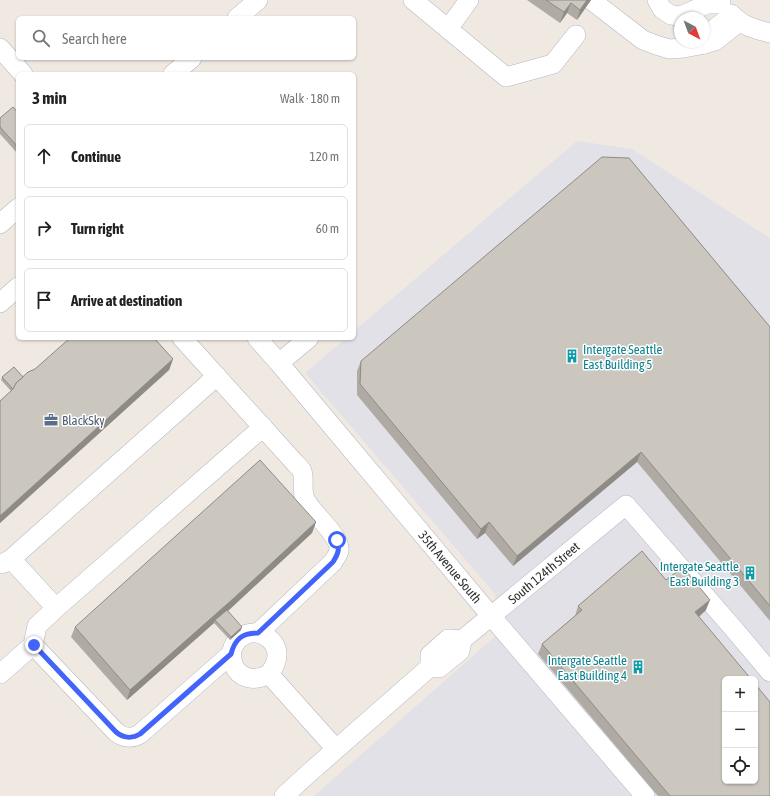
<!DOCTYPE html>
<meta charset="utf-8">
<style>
:root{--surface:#fff;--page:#f6f6f6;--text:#222;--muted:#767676;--line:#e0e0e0}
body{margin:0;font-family:"Asap Condensed",sans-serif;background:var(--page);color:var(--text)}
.controls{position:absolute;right:12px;bottom:12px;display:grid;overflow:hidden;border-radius:6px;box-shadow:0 1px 3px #0004}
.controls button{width:36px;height:36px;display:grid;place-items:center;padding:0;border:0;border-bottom:1px solid var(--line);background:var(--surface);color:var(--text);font:20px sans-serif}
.compass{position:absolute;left:674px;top:12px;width:36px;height:36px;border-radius:50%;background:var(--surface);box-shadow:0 1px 3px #0004;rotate:139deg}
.stop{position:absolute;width:12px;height:12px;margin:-9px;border:3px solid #4264fb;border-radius:50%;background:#fff}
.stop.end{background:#4264fb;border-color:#fff;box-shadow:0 1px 4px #0008}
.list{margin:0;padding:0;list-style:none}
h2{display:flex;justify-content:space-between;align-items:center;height:52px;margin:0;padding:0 16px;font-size:17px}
h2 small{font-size:13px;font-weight:400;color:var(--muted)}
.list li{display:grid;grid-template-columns:26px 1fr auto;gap:12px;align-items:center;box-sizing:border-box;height:64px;margin:0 8px 8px;padding:0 8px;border:1px solid var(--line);border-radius:6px}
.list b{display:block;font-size:15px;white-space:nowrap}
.list em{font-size:13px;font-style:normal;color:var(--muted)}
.icon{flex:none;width:22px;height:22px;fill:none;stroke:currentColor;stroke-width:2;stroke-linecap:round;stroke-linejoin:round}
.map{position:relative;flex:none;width:770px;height:796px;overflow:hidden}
.search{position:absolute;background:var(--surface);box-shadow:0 1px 3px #0004;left:16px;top:16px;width:340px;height:44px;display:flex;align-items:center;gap:10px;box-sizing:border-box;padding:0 14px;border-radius:6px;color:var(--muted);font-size:15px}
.panel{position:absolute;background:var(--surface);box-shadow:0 1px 3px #0004;left:16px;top:72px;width:340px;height:268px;border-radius:6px}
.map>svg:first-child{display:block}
.industrial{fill:#e3e1e8;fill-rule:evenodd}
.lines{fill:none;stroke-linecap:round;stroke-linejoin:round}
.minor-casing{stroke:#b4b7c1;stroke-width:20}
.minor{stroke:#fff;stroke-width:19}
.wall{fill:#afaba4}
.shaded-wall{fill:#8e8b86}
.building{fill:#cbc7bf;stroke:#8e8b86}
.route{stroke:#4264fb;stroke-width:5}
.labels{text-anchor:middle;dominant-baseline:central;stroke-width:3;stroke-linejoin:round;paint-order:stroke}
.culture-label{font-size:13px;fill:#0d838f;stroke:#fff;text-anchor:end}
.service-label{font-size:13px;fill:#4e5e75;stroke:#fff;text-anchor:start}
.street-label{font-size:13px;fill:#2e2e2e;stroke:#fff}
</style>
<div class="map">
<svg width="770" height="796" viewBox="0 0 770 796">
<rect width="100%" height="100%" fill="#efe9e1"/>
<!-- industrial -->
<path class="industrial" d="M577,141L632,149L770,238V796H314L500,632L495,594L305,373L346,338H354V331ZM725,679H755V781H725Z"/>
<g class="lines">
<!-- minor casing -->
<g class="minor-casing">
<g id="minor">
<path d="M413,0L506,77L553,64L576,35"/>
<path d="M591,0L643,40L656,45L669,49L684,48L705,44"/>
<path d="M657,0L662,9L671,15L681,16L707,4H721"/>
<path d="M731,14C744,27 752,28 770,33"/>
<path d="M732,15L708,34L705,44L715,41L739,22"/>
<path d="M237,18L258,0"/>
<path d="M448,29L469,0"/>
<path d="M0,48L23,74"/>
<path d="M173,74L192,58"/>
<path d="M0,224L18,208"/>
<path d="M0,303L18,287"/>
<path d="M182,338L296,464C298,466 301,469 302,471C305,479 301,489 305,499C312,514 341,535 339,551C338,555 335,558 333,562L258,633"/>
<path d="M257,338L279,363L491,616L645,796"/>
<path d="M279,363L309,338"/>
<path d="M11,559L217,376"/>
<path d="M0,564L4,563L11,559L56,608L37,626L33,645"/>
<path d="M56,608L263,427"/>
<path d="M430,667V655L448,639L462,640"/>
<path d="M0,674L33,645L116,732C123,738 132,739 140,734L231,654"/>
<path d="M269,674C279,662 281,647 267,637C261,633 253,632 247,634C217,645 234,693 269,674L336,749"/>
<path d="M284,796L309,773L430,667L439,668L460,651L462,640L626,505L733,628L770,672"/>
</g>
</g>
<!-- minor -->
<use href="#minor" class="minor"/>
</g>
<!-- wall -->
<g class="wall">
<path d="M527,0H591L577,20L567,13L560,23Z"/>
<path d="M18,113V154L0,134V118Z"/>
<path d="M770,327V621L637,462L513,566L485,533L477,539L357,395V371L361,361Z"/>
<path d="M173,359L169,370L0,523V401L11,391L1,380L2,377H23Z"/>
<path d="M316,522L312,533L228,611L241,630L230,640L214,623L127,700L71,637L75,627Z"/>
<path d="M666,580L706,610L699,617L770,796H658L538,654L542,644L575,616L578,606Z"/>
</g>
<!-- shaded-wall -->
<g class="shaded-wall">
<path d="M587,0H591L577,20L580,10Z"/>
<path d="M571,3L567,13L560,23L564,12Z"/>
<path d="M173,359L169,370L0,523V516Z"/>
<path d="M641,452L637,462L513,566L517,556Z"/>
<path d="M316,522L312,533L231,608L216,621L215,620L214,623L127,700L130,690Z"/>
<path d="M489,522L485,533L477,539L481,529Z"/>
<path d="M710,600L706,610L691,623L695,612Z"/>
<path d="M242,627L241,630L230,640L231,637Z"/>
</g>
<!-- building -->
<g class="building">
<path d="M546,0H587L580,10L571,3L564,12Z"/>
<path d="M13,107L18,113V147L0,127V118Z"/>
<path d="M602,157L629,158L770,327V606L641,452L517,556L489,522L481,529L360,384L361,361Z"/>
<path d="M70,338H154L173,359L0,516V401L12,390L16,383L28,372L35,369Z"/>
<path d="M14,367L23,377L16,383L13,389L2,377Z"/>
<path d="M260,460L316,522L234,598L130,690L75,627Z"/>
<path d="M642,551L666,580L683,567L710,600L695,612L751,679H725V781H755V684L770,702V796H670L542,644L582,610L578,606Z"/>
<path d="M227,610L242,627L231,637L215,620Z"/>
</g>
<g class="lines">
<!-- route -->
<path class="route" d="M34,645L116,732C123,738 132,739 140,734L231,654C235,639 242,633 258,633L333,562C338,554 340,549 337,540"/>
</g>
<!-- icons -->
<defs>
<g id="building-bare" transform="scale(1.08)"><path d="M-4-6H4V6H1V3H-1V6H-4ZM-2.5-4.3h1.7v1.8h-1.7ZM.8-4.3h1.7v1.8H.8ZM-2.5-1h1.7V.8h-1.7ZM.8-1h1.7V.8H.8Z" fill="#0f9aa8" stroke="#fff" stroke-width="2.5" paint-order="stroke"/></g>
<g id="office-bare" transform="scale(1.08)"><path d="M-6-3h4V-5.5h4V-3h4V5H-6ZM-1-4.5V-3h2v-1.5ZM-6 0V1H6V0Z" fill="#5c6f8a" stroke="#fff" stroke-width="2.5" paint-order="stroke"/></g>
</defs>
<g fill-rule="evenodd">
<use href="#building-bare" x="572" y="356"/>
<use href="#office-bare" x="51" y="420"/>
<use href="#building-bare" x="750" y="573"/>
<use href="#building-bare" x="638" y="667"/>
</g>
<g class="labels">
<!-- culture labels -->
<g class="culture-label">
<text x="583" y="349" text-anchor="start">Intergate Seattle<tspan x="583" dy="15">East Building 5</tspan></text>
<text x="739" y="566">Intergate Seattle<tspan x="739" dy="15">East Building 3</tspan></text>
<text x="627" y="660">Intergate Seattle<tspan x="627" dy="15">East Building 4</tspan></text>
</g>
<!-- service labels -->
<g class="service-label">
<text x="62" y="420">BlackSky</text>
</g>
<!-- street labels -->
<g class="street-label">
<text transform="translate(450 567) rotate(50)">35th Avenue South</text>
<text transform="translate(544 573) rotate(-40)">South 124th Street</text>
</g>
</g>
</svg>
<div class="controls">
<button>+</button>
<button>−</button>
<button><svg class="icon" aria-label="locate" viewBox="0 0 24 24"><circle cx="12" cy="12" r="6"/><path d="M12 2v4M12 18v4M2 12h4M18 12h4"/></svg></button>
</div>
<svg class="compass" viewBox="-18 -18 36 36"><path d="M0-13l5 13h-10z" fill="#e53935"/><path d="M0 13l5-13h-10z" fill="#767676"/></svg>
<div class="stop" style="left:337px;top:540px"></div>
<div class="stop end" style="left:34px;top:645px"></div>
<div class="search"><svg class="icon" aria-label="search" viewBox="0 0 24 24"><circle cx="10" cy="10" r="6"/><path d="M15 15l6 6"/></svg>Search here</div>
<section class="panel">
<h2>3 min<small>Walk · 180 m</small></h2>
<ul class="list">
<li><svg class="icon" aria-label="ahead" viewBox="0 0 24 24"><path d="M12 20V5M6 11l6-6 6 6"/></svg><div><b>Continue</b></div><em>120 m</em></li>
<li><svg class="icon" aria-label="right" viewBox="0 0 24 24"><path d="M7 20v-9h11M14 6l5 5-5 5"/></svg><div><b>Turn right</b></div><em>60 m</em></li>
<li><svg class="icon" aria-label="arrive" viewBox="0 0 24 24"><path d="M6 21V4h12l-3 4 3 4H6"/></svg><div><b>Arrive at destination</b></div></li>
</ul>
</section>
</div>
